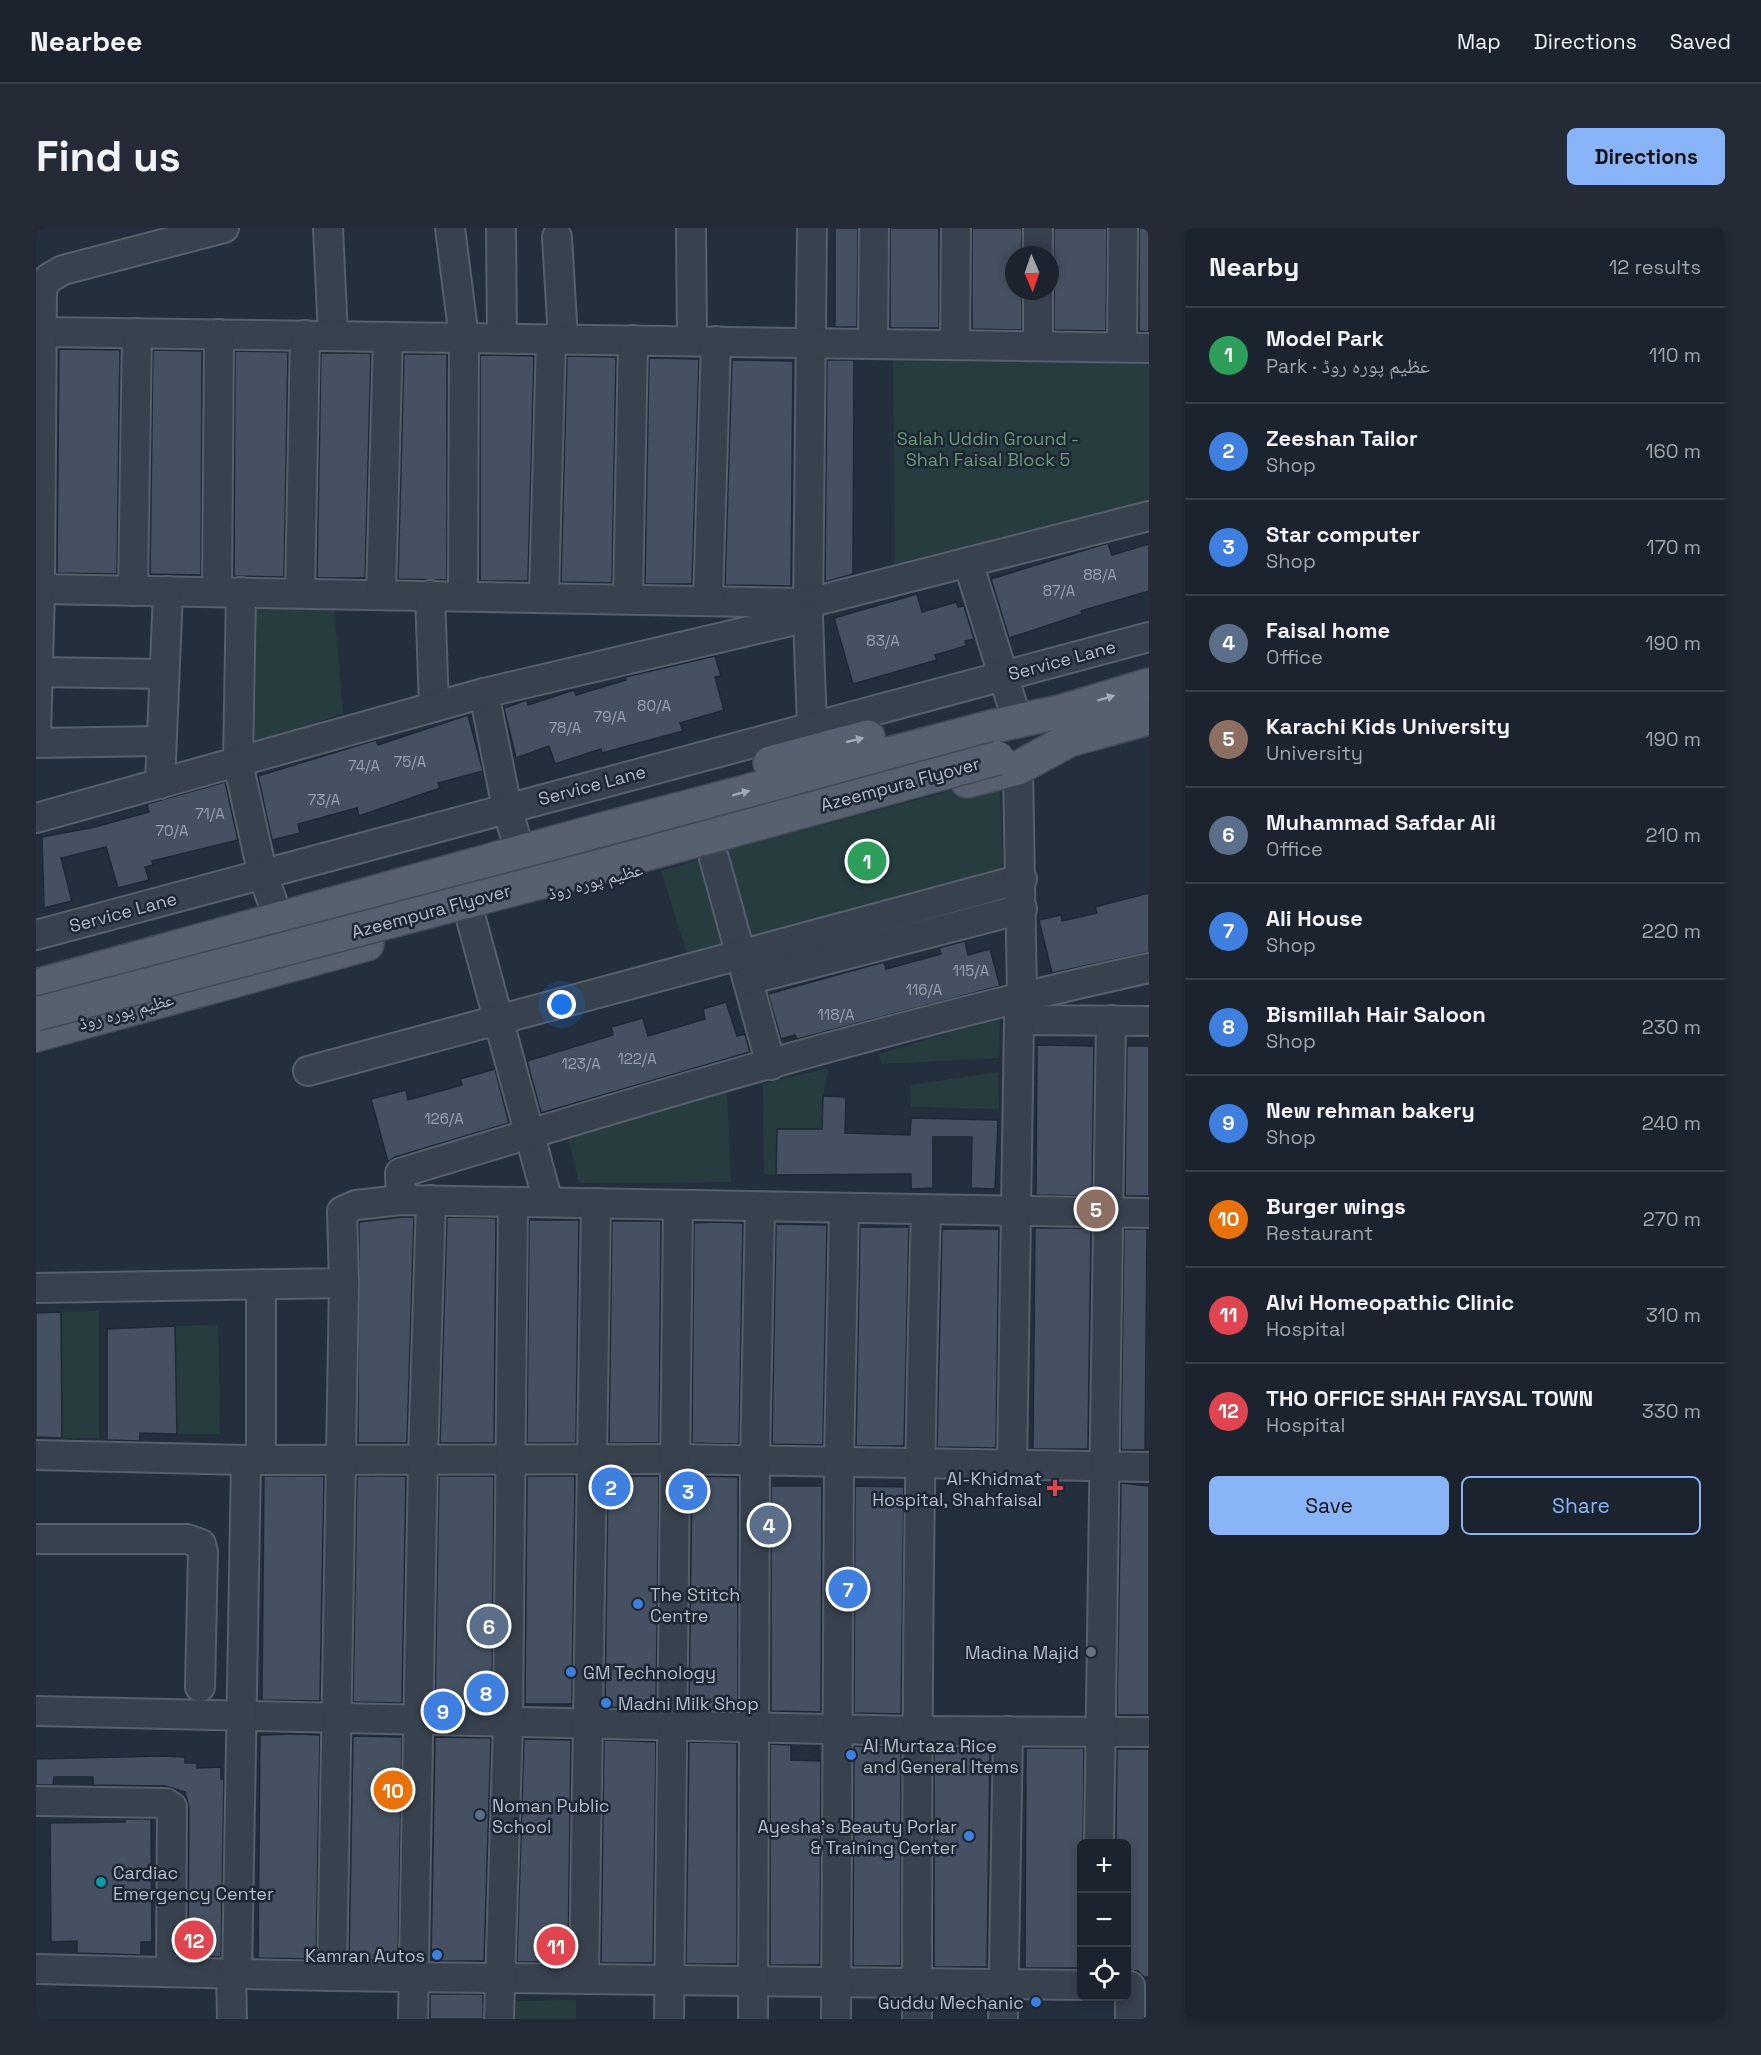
<!DOCTYPE html>
<meta charset="utf-8">
<style>
:root{--surface:#1b232e;--page:#242b36;--text:#f1f3f6;--muted:#a0a4aa;--line:#39404a;--accent:#8ab4f8}
body{margin:0;font-family:"Space Grotesk","Noto Naskh Arabic",sans-serif;background:var(--page);color:var(--text)}
.controls{position:absolute;right:18px;bottom:18px;display:grid;overflow:hidden;border-radius:9px;box-shadow:0 3px 9px #0003}
.controls button{width:54px;height:54px;display:grid;place-items:center;padding:0;border:0;border-bottom:2px solid var(--line);background:var(--surface);color:var(--text);font:30px sans-serif}
.compass{position:absolute;left:969px;top:18px;width:54px;height:54px;border-radius:50%;background:var(--surface);box-shadow:0 3px 9px #0003;rotate:178deg}
.you{position:absolute;left:526px;top:777px;width:21px;height:21px;margin:-15px;border:4px solid #fff;border-radius:50%;background:#1a73e8;box-shadow:0 0 0 9px #1a73e833}
.badge{display:grid;place-items:center;width:39px;height:39px;border-radius:50%;background:var(--accent);color:#fff;font-size:20px;font-weight:700}
.pin{position:absolute;translate:-50% -50%;border:3px solid #fff;box-shadow:0 2px 6px #0006}
.list{margin:0;padding:0;list-style:none}
h2{display:flex;justify-content:space-between;align-items:center;height:78px;margin:0;padding:0 24px;font-size:26px}
h2 small{font-size:20px;font-weight:400;color:var(--muted)}
.list li{display:grid;grid-template-columns:39px 1fr auto;gap:18px;align-items:center;box-sizing:border-box;height:96px;padding:0 24px;border-top:2px solid var(--line)}
.list b{display:block;font-size:22px;white-space:nowrap}
.list p{margin:0;font-size:20px;white-space:nowrap;color:var(--muted)}
.list em{font-size:20px;font-style:normal;color:var(--muted)}
.actions{display:flex;gap:12px;padding:18px 24px}
.actions a{flex:1;padding:14px 0;border:2px solid var(--accent);border-radius:9px;text-align:center;font-size:21px;color:var(--accent)}
.actions .main{background:var(--accent);color:#111}
.icon{flex:none;width:33px;height:33px;fill:none;stroke:currentColor;stroke-width:2;stroke-linecap:round;stroke-linejoin:round}
.map{position:relative;flex:none;width:1113px;height:1791px;overflow:hidden;border-radius:9px}
header{display:flex;align-items:center;gap:36px;box-sizing:border-box;height:84px;padding:0 30px;background:var(--surface);border-bottom:2px solid var(--line)}
header strong{font-size:28px}
nav{display:flex;gap:33px;margin-inline-start:auto;font-size:21px}
.intro{display:flex;align-items:center;justify-content:space-between;box-sizing:border-box;height:144px;padding:0 36px}
h1{margin:0;font-size:42px}
.button{padding:15px 27px;border-radius:9px;background:var(--accent);color:#111;font-size:21px;font-weight:700}
main{display:flex;gap:36px;padding:0 36px}
aside{flex:1;background:var(--surface);border-radius:9px;box-shadow:0 3px 9px #0003}
.map>svg:first-child{display:block}
.green{fill:#263c3f}
.building{fill:#455162;stroke:#1f2835;stroke-width:1.5}
.lines{fill:none;stroke-linecap:round;stroke-linejoin:round}
.minor-casing{stroke:#565f6c;stroke-width:32}
.major-casing{stroke:#414a57;stroke-width:36}
.minor{stroke:#38414e;stroke-width:28}
.major{stroke:#56606e;stroke-width:33}
.major-bridge-casing{stroke:#414a57;stroke-width:36;stroke-linecap:butt}
.major-bridge{stroke:#56606e;stroke-width:33}
.oneway{fill:#a1aab7}
.health-dot{fill:#e0444e;stroke:#1d2633;stroke-width:2}
.shop-dot{fill:#3f7fe0;stroke:#1d2633;stroke-width:2}
.worship-dot{fill:#6b7280;stroke:#1d2633;stroke-width:2}
.service-dot{fill:#5c6f8a;stroke:#1d2633;stroke-width:2}
.culture-dot{fill:#0f9aa8;stroke:#1d2633;stroke-width:2}
.labels{text-anchor:middle;dominant-baseline:central;stroke-width:5;stroke-linejoin:round;paint-order:stroke}
.number-label{font-size:15px;fill:#98a1af}
.park-label{font-size:18px;fill:#6b9a76;stroke:#1d2633}
.street-label{font-size:18px;fill:#b4bcc9;stroke:#1d2633}
.poi-label{font-size:18px;fill:#b4bcc9;stroke:#1d2633;text-anchor:start}
</style>
<header>
<strong>Nearbee</strong>
<nav><a>Map</a><a>Directions</a><a>Saved</a></nav>
</header>
<div class="intro"><h1>Find us</h1><a class="button">Directions</a></div>
<main>
<div class="map">
<svg width="1113" height="1791" viewBox="0 0 1113 1791">
<rect width="100%" height="100%" fill="#242f3e"/>
<!-- green -->
<g class="green">
<path d="M857,125L1113,127V275L859,341Z"/>
<path d="M298,378L307,485L205,522L215,382Z"/>
<path d="M963,550L967,644L716,715L692,622Z"/>
<path d="M666,631L692,716L652,728L625,643Z"/>
<path d="M964,789L963,830L845,836L843,826Z"/>
<path d="M793,840L787,868L786,912L772,901H741L740,947L728,946L727,856Z"/>
<path d="M962,844L963,881L875,879L874,857Z"/>
<path d="M691,864L695,954L543,955L531,906Z"/>
<path d="M63,1083V1210H26L25,1084Z"/>
<path d="M182,1097L184,1206H141L139,1098Z"/>
<path d="M540,1772V1791H476V1773Z"/>
</g>
<!-- building -->
<g class="building">
<path d="M799,0H822L821,99H799Z"/>
<rect x="854" y="0" width="49" height="100"/>
<path d="M936,0H986V27H978V63H986V102L936,101Z"/>
<path d="M1018,0H1071L1070,103L1018,102V63L1014,52V38L1018,27Z"/>
<path d="M1103,0H1113V104L1103,103Z"/>
<path d="M23,121L84,122L81,346L21,345Z"/>
<path d="M117,122L166,123L165,347L114,346Z"/>
<path d="M199,123L252,124L248,349L198,348Z"/>
<path d="M285,125H335L329,350H281Z"/>
<path d="M368,126H411V352L362,351Z"/>
<path d="M444,127L498,128L492,353H444Z"/>
<path d="M531,128L580,129L576,355L525,354Z"/>
<path d="M613,130L663,131L656,356H609Z"/>
<path d="M696,132L757,133L755,358L689,357Z"/>
<path d="M791,132H818L817,330V346L789,354Z"/>
<path d="M1072,315L1076,327L1113,316V363L1045,383L1046,386L973,410L955,351Z"/>
<path d="M881,366L886,384L920,374L922,379L928,378L938,411L929,413L930,418L899,427L901,432L817,456L798,390Z"/>
<path d="M679,428L685,448L679,449L688,482L644,495L647,503L566,525L565,521L519,536L513,518L480,530L468,480L491,472L492,477L538,462L540,467L590,452L589,449Z"/>
<path d="M432,487L447,543L402,555L404,560L323,588L321,580L262,596L264,605L236,612L222,548L340,512L342,517Z"/>
<path d="M189,554L202,612L116,633L117,637L109,639L113,652L82,660L70,619L25,630L36,673L8,680L6,609L59,599L113,584L111,576Z"/>
<path d="M1113,665V724L1016,745L1003,692L1025,687L1026,693L1061,685L1059,679Z"/>
<path d="M929,713L932,727L954,721L964,758L761,811L759,807L745,811L732,766L848,734L850,741L905,726L903,720Z"/>
<path d="M690,774L701,808L709,806L714,824L505,885L491,833L577,807L575,799L607,790L612,808L669,791L667,781Z"/>
<path d="M1001,817L1058,818L1056,968L1000,967Z"/>
<path d="M1091,818H1113V968H1089Z"/>
<path d="M459,841L473,895L359,929L352,934L335,871L370,862L372,872L426,857L424,851Z"/>
<path d="M787,868L810,869L809,905L874,907L875,890L962,892L959,961L935,960L936,909H897V960L875,961V946L740,947L741,901H786Z"/>
<path d="M366,989H378L371,1215H322L323,994Z"/>
<path d="M411,989L460,990L458,1215H404Z"/>
<path d="M493,992H543L540,1215H491Z"/>
<path d="M576,993H625L623,1215H573Z"/>
<path d="M682,994L707,995L703,1216L656,1215L658,995Z"/>
<path d="M740,996L791,997L787,1217L736,1216Z"/>
<path d="M824,999H873L868,1218H820Z"/>
<path d="M999,1000H1055L1052,1221H997Z"/>
<path d="M906,1001H963L960,1220L901,1219Z"/>
<path d="M1088,1001H1111L1109,1222H1085Z"/>
<path d="M25,1084L26,1210L0,1209V1085Z"/>
<path d="M139,1098L141,1206L104,1205V1213L71,1212V1101Z"/>
<path d="M228,1248H288L284,1473L226,1472Z"/>
<path d="M321,1248H370L366,1475L317,1474Z"/>
<path d="M403,1248H458L456,1476H399Z"/>
<path d="M491,1248H539L536,1476H489Z"/>
<path d="M572,1248H623L620,1481L569,1479Z"/>
<path d="M656,1248L702,1249V1482L653,1481Z"/>
<path d="M1085,1255L1113,1258V1487H1081Z"/>
<path d="M735,1258H786L785,1484L735,1483Z"/>
<path d="M819,1258L868,1259L865,1486L818,1485Z"/>
<path d="M260,1506L284,1507L280,1731L222,1730L224,1507Z"/>
<path d="M317,1508L366,1509L362,1732H313Z"/>
<path d="M399,1509L455,1510L448,1733H395Z"/>
<path d="M488,1511L535,1512L532,1734H481Z"/>
<path d="M568,1512L620,1514L617,1735H565Z"/>
<path d="M653,1514L701,1515V1736H650Z"/>
<path d="M734,1516L755,1517V1532L785,1533L784,1737H734Z"/>
<path d="M818,1518L865,1519V1738H817Z"/>
<path d="M898,1520H954L951,1739H898Z"/>
<path d="M990,1520H1048L1046,1740H989Z"/>
<path d="M1081,1521H1113V1749H1108L1102,1743L1090,1742V1616H1080Z"/>
<path d="M127,1528L149,1529V1535H161V1540L185,1539V1551H188L185,1729L152,1728L153,1579L149,1564L130,1558L57,1557V1549H18L17,1557H0V1531Z"/>
<path d="M89,1591H115L116,1714H105V1727L41,1725V1713L15,1714L14,1595L89,1594Z"/>
<rect x="394" y="1766" width="53" height="25"/>
</g>
<g class="lines">
<!-- minor casing -->
<g class="minor-casing">
<g id="minor">
<path d="M292,0L297,108"/>
<path d="M414,0L428,110L427,367"/>
<path d="M465,0L466,110"/>
<path d="M655,0L656,112"/>
<path d="M776,0L772,389L776,499L782,516"/>
<path d="M521,9L527,111"/>
<path d="M1002,27V0"/>
<path d="M5,104L1113,120"/>
<path d="M837,115L838,0"/>
<path d="M919,116L920,0"/>
<path d="M1002,118V63"/>
<path d="M1086,119L1087,0"/>
<path d="M932,334L976,476"/>
<path d="M4,361L772,375L1113,288"/>
<path d="M97,363L101,105"/>
<path d="M181,364L183,106"/>
<path d="M205,364L202,535L227,648L236,672"/>
<path d="M264,365L269,107"/>
<path d="M345,366L352,109"/>
<path d="M394,367L398,479"/>
<path d="M508,368L515,111"/>
<path d="M592,371L597,112"/>
<path d="M672,373L680,113"/>
<path d="M2,444L128,446"/>
<path d="M448,465L471,580L479,607"/>
<path d="M0,507L4,361L6,60L13,50L27,42L188,0"/>
<path d="M0,515L125,513"/>
<path d="M124,556L132,363"/>
<path d="M0,590L448,465L772,389"/>
<path d="M678,630L735,837"/>
<path d="M434,687L512,974"/>
<path d="M0,707L1113,409"/>
<path d="M712,752L986,681"/>
<path d="M983,792L1113,793"/>
<path d="M272,843L986,651"/>
<path d="M365,972L364,945C611,870 860,795 1113,740"/>
<path d="M225,1056V1232"/>
<path d="M0,1060L308,1055L306,983L320,977L365,972L1113,985"/>
<path d="M0,1227L210,1232L638,1231L1113,1239"/>
<path d="M976,1237L983,792L986,768L982,540"/>
<path d="M0,1311H151L165,1316L167,1324L164,1459"/>
<path d="M0,1483L880,1503L1113,1504"/>
<path d="M0,1573L130,1575L136,1579L135,1744"/>
<path d="M1063,1616L1075,792"/>
<path d="M0,1741L296,1748L1046,1757"/>
<path d="M195,1745L196,1791"/>
<path d="M201,1745L210,1232"/>
<path d="M296,1748L308,1055"/>
<path d="M548,1749L560,975"/>
<path d="M377,1791L387,1231L395,972"/>
<path d="M463,1791L472,1495L477,974"/>
<path d="M633,1791L642,977"/>
<path d="M717,1791L719,1232L724,979"/>
<path d="M800,1791L803,1234L808,980"/>
<path d="M881,1791C881,1521 882,1252 890,982"/>
<path d="M967,1791L972,1503"/>
<path d="M1094,1791V1758"/>
</g>
</g>
<!-- major casing -->
<g class="major-casing">
<g id="major">
<path d="M734,535L832,509"/>
<path d="M931,553L982,540L1033,512L1113,490"/>
<path d="M0,758L564,602L959,498L1027,483L1113,457"/>
<path d="M0,807L331,716"/>
</g>
</g>
<!-- minor -->
<use href="#minor" class="minor"/>
<!-- major -->
<use href="#major" class="major"/>
<!-- major-bridge casing -->
<g class="major-bridge-casing">
<path id="major-bridge" d="M0,786L573,636L962,530"/>
</g>
<!-- major-bridge -->
<use href="#major-bridge" class="major-bridge"/>
</g>
<!-- one-way arrows -->
<defs><path id="oneway-solid" d="M-6-.8H1V-3.2L6.5 0L1 3.2V.8H-6Z" transform="scale(1.5)"/></defs>
<g class="oneway">
<use href="#oneway-solid" transform="translate(1070 470) rotate(-17)"/>
<use href="#oneway-solid" transform="translate(819 512) rotate(-13)"/>
<use href="#oneway-solid" transform="translate(705 565) rotate(-15)"/>
</g>
<!-- markers -->
<path class="health-dot" d="M1016 1251h6v6h6v6h-6v6h-6v-6h-6v-6h6z"/>
<g class="shop-dot">
<circle cx="602" cy="1376" r="6"/>
<circle cx="535" cy="1444" r="6"/>
<circle cx="570" cy="1475" r="6"/>
<circle cx="815" cy="1527" r="6"/>
<circle cx="933" cy="1608" r="6"/>
<circle cx="401" cy="1727" r="6"/>
<circle cx="1000" cy="1774" r="6"/>
</g>
<circle class="worship-dot" cx="1055" cy="1424" r="6"/>
<circle class="service-dot" cx="444" cy="1587" r="6"/>
<circle class="culture-dot" cx="65" cy="1654" r="6"/>
<g class="labels">
<!-- number labels -->
<g class="number-label">
<text x="1064" y="346">88/A</text>
<text x="1023" y="362">87/A</text>
<text x="847" y="412">83/A</text>
<text x="618" y="477">80/A</text>
<text x="574" y="488">79/A</text>
<text x="529" y="499">78/A</text>
<text x="374" y="533">75/A</text>
<text x="328" y="537">74/A</text>
<text x="288" y="571">73/A</text>
<text x="174" y="585">71/A</text>
<text x="136" y="602">70/A</text>
<text x="935" y="742">115/A</text>
<text x="888" y="761">116/A</text>
<text x="800" y="786">118/A</text>
<text x="601" y="830">122/A</text>
<text x="545" y="835">123/A</text>
<text x="408" y="890">126/A</text>
</g>
<!-- park labels -->
<g class="park-label">
<text x="952" y="210">Salah Uddin Ground -<tspan x="952" dy="21">Shah Faisal Block 5</tspan></text>
</g>
<!-- street labels -->
<g class="street-label">
<text transform="translate(1026 432) rotate(-15)">Service Lane</text>
<text transform="translate(864 556) rotate(-15)">Azeempura Flyover</text>
<text transform="translate(556 557) rotate(-15)">Service Lane</text>
<text transform="translate(559 653) rotate(-15)">عظیم پورہ روڈ</text>
<text transform="translate(395 683) rotate(-15)">Azeempura Flyover</text>
<text transform="translate(87 684) rotate(-15)">Service Lane</text>
<text transform="translate(90 783) rotate(-15)">عظیم پورہ روڈ</text>
</g>
<!-- poi labels -->
<g class="poi-label">
<text x="1006" y="1250" text-anchor="end">Al-Khidmat<tspan x="1006" dy="21">Hospital, Shahfaisal</tspan></text>
<text x="614" y="1366">The Stitch<tspan x="614" dy="21">Centre</tspan></text>
<text x="1043" y="1424" text-anchor="end">Madina Majid</text>
<text x="547" y="1444">GM Technology</text>
<text x="582" y="1475">Madni Milk Shop</text>
<text x="827" y="1517">Al Murtaza Rice<tspan x="827" dy="21">and General Items</tspan></text>
<text x="456" y="1577">Noman Public<tspan x="456" dy="21">School</tspan></text>
<text x="921" y="1598" text-anchor="end">Ayesha's Beauty Porlar<tspan x="921" dy="21">&amp; Training Center</tspan></text>
<text x="77" y="1644">Cardiac<tspan x="77" dy="21">Emergency Center</tspan></text>
<text x="389" y="1727" text-anchor="end">Kamran Autos</text>
<text x="988" y="1774" text-anchor="end">Guddu Mechanic</text>
</g>
</g>
</svg>
<div class="controls">
<button>+</button>
<button>−</button>
<button><svg class="icon" aria-label="locate" viewBox="0 0 24 24"><circle cx="12" cy="12" r="6"/><path d="M12 2v4M12 18v4M2 12h4M18 12h4"/></svg></button>
</div>
<svg class="compass" viewBox="-18 -18 36 36"><path d="M0-13l5 13h-10z" fill="#e53935"/><path d="M0 13l5-13h-10z" fill="#a0a4aa"/></svg>
<div class="you"></div>
<div class="pin badge" style="left:831px;top:633px;background:#2e9e5b">1</div>
<div class="pin badge" style="left:575px;top:1259px;background:#3f7fe0">2</div>
<div class="pin badge" style="left:652px;top:1263px;background:#3f7fe0">3</div>
<div class="pin badge" style="left:733px;top:1297px;background:#5c6f8a">4</div>
<div class="pin badge" style="left:1060px;top:981px;background:#8d6e63">5</div>
<div class="pin badge" style="left:453px;top:1398px;background:#5c6f8a">6</div>
<div class="pin badge" style="left:812px;top:1361px;background:#3f7fe0">7</div>
<div class="pin badge" style="left:450px;top:1465px;background:#3f7fe0">8</div>
<div class="pin badge" style="left:407px;top:1483px;background:#3f7fe0">9</div>
<div class="pin badge" style="left:357px;top:1562px;background:#e8710a">10</div>
<div class="pin badge" style="left:520px;top:1718px;background:#e0444e">11</div>
<div class="pin badge" style="left:158px;top:1712px;background:#e0444e">12</div>
</div>
<aside>
<h2>Nearby<small>12 results</small></h2>
<ul class="list">
<li><span class="badge" style="background:#2e9e5b">1</span><div><b>Model Park</b><p>Park · عظیم پورہ روڈ</p></div><em>110 m</em></li>
<li><span class="badge" style="background:#3f7fe0">2</span><div><b>Zeeshan Tailor</b><p>Shop</p></div><em>160 m</em></li>
<li><span class="badge" style="background:#3f7fe0">3</span><div><b>Star computer</b><p>Shop</p></div><em>170 m</em></li>
<li><span class="badge" style="background:#5c6f8a">4</span><div><b>Faisal home</b><p>Office</p></div><em>190 m</em></li>
<li><span class="badge" style="background:#8d6e63">5</span><div><b>Karachi Kids University</b><p>University</p></div><em>190 m</em></li>
<li><span class="badge" style="background:#5c6f8a">6</span><div><b>Muhammad Safdar Ali</b><p>Office</p></div><em>210 m</em></li>
<li><span class="badge" style="background:#3f7fe0">7</span><div><b>Ali House</b><p>Shop</p></div><em>220 m</em></li>
<li><span class="badge" style="background:#3f7fe0">8</span><div><b>Bismillah Hair Saloon</b><p>Shop</p></div><em>230 m</em></li>
<li><span class="badge" style="background:#3f7fe0">9</span><div><b>New rehman bakery</b><p>Shop</p></div><em>240 m</em></li>
<li><span class="badge" style="background:#e8710a">10</span><div><b>Burger wings</b><p>Restaurant</p></div><em>270 m</em></li>
<li><span class="badge" style="background:#e0444e">11</span><div><b>Alvi Homeopathic Clinic</b><p>Hospital</p></div><em>310 m</em></li>
<li><span class="badge" style="background:#e0444e">12</span><div><b>THO OFFICE SHAH FAYSAL TOWN</b><p>Hospital</p></div><em>330 m</em></li>
</ul>
<div class="actions"><a class="main">Save</a><a>Share</a></div>
</aside>
</main>
